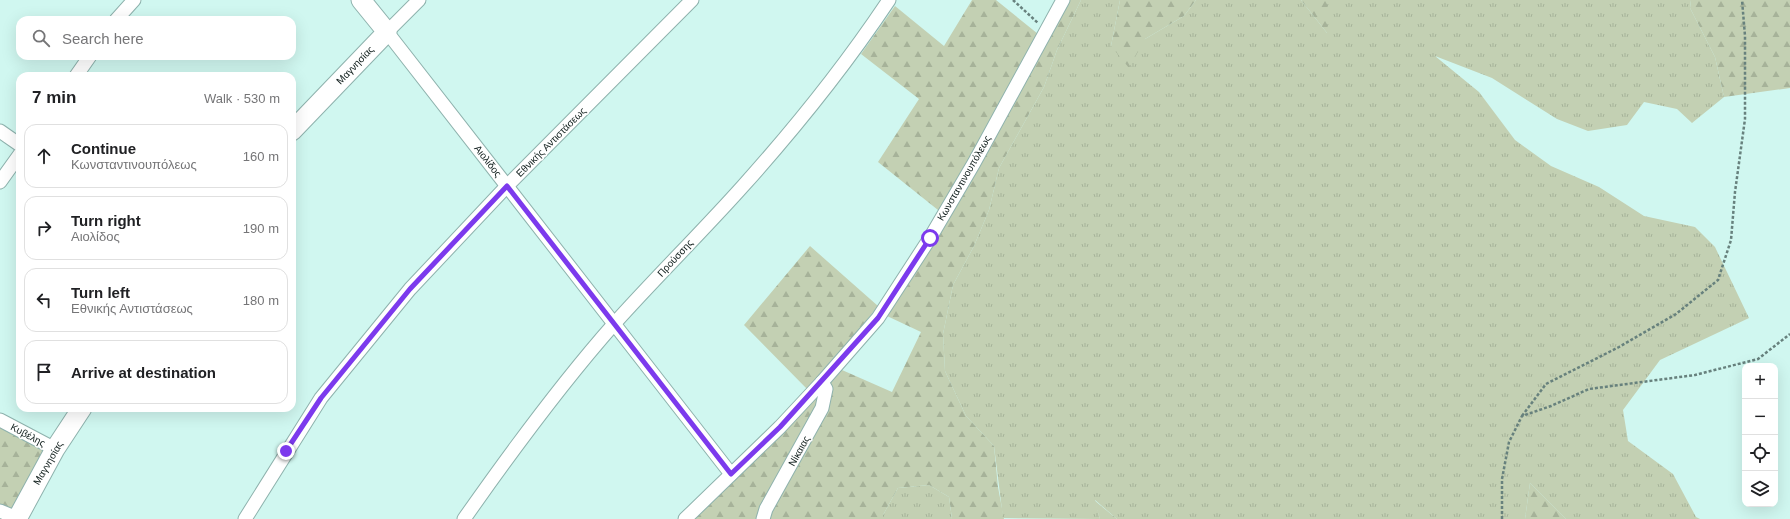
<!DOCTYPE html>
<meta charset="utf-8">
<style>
:root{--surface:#fff;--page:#f6f6f6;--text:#202124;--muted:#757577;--line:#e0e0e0}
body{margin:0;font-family:Helvetica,sans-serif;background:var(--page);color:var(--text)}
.controls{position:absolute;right:12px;bottom:12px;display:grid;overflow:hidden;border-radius:8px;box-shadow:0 4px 16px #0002}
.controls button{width:36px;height:36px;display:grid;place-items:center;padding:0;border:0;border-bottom:1px solid var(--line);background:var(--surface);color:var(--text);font:20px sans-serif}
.stop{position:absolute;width:12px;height:12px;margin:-9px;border:3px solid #7c3aed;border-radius:50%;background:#fff}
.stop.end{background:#7c3aed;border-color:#fff;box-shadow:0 1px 4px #0008}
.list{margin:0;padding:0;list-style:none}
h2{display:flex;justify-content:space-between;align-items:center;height:52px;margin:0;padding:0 16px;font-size:17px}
h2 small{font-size:13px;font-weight:400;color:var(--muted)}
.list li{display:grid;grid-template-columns:26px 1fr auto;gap:12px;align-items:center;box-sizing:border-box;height:64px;margin:0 8px 8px;padding:0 8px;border:1px solid var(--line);border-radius:12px}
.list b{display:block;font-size:15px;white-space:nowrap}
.list p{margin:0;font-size:13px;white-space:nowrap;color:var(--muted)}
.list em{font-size:13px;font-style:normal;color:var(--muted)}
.icon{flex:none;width:22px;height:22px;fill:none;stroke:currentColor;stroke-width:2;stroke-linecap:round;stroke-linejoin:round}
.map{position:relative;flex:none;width:1790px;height:519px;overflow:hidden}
.search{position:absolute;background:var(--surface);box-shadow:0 4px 16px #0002;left:16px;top:16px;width:280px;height:44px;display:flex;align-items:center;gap:10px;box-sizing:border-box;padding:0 14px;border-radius:12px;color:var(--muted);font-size:15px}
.panel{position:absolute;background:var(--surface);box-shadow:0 4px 16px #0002;left:16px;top:72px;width:280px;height:340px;border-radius:12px}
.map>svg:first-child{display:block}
.grass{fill:url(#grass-tufts)}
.forest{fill:url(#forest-firs)}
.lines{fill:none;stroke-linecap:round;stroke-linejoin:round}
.street-casing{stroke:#8eb2ad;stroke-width:15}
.secondary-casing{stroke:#8eb2ad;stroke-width:21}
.path{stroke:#67817d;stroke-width:2.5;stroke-dasharray:3 2;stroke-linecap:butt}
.street{stroke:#fff;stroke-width:13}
.secondary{stroke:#fff;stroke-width:19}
.route{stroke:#7c3aed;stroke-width:5}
.labels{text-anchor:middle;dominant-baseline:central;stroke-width:3;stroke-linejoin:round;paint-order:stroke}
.street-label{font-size:10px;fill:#0f1d1b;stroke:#fff}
</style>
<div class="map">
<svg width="1790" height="519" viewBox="0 0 1790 519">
<defs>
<pattern id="grass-tufts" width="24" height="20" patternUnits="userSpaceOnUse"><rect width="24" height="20" fill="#c3d0b3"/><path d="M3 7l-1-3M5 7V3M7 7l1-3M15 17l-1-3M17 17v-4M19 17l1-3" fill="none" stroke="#a6b299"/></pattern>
<pattern id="forest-firs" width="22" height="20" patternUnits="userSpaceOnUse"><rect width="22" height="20" fill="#c3d0b3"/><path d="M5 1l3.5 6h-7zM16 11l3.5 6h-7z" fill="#a6b299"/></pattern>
</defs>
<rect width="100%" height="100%" fill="#d0f7f0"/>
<!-- grass -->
<g class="grass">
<path d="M1081,0H1120L1111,46L1145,39L1184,16L1196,0H1301L1327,33V0H1691L1690,8L1715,57L1724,97L1692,123L1677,109L1644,102L1627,125L1588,131L1557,119L1492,78L1435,56L1479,92L1515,140L1551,166L1599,187L1644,216L1695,227L1715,247L1749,318L1660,360L1623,410L1628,441L1673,474L1696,517L1700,519H1566L1530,483L1525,519H1117L1095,500L1100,519L1003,518L994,446L966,416L945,371L943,334L953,285L974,246L989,210L999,168L1044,87L1057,50Z"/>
<path d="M929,485L949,497L952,519H883V515L898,488Z"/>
</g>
<!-- forest -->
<g class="forest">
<path d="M972,0H996L1048,42L1070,0H1081L1057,50L1044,87L999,168L989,210L974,246L953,285L943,334L945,371L966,416L994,446L998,487L1004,519H952L949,497L929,485L898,488L883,515V519H694L807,389L744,325L810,246L878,306L834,361L842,370L892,392L921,332L887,316L948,218L878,162L919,99L861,54L895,6L944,46Z"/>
<path d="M1120,0H1196L1184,16L1145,39L1129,68L1111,46Z"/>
<path d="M1301,0H1327V33Z"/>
<path d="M1691,0H1790V88L1724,97L1715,57L1690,8Z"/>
<path d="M0,427L47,452L12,519H0Z"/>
<path d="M1530,483L1566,519H1525Z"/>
<path d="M1094,500L1117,519H1100Z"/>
</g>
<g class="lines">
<!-- street casing -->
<g class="street-casing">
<g id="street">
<path d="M419,0L387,32L731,474"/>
<path d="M116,20L134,0"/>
<path d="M76,76L90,56"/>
<path d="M0,131L20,145"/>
<path d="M0,182L20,154"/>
<path d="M0,420L55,449"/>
<path d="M0,511L17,518"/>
<path d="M245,519L321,398L410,289L507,186L692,0"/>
<path d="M464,519C511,452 560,385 614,324C656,277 701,233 743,186C796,127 845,66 889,0"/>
<path d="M685,519L780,427L822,382L878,318L930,238L974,163L1063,0"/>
<path d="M763,519L766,509L822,408L826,389L822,382"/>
</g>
</g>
<!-- secondary casing -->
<g class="secondary-casing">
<g id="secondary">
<path d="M292,131L387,32L361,0"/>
<path d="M17,519L55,449L82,408"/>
</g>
</g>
<!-- path -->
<g class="path">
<path d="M1013,0L1038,23"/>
<path d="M1522,416L1546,384L1619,347L1676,314L1718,280L1731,240L1735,192L1745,119V36L1742,0"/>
<path d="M1502,519V479L1509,442L1522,416L1551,406L1589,389L1695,375L1758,359L1790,334"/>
</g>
<!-- street -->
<use href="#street" class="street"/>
<!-- secondary -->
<use href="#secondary" class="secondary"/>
</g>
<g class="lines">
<!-- route -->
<path class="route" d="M286,451L321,398L410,289L507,186L731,474L780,427L878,318L930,238"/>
</g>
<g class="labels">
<!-- street labels -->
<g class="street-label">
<text transform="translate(355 65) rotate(-46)">Μαγνησίας</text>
<text transform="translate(551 142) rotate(-45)">Εθνικής Αντιστάσεως</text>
<text transform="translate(488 161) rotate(52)">Αιολίδος</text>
<text transform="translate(964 178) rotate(-60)">Κωνσταντινουπόλεως</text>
<text transform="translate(675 258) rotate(-47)">Προύσσης</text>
<text transform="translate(28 435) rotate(28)">Κυβέλης</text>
<text transform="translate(799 451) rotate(-61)">Νίκαιας</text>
<text transform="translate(48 463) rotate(-60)">Μαγνησίας</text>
</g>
</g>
</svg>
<div class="controls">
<button>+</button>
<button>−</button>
<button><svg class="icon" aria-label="locate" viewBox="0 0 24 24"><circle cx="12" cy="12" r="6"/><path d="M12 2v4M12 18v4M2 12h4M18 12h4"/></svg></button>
<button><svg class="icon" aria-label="layers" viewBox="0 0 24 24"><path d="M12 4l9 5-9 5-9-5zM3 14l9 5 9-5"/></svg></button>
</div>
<div class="stop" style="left:930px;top:238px"></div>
<div class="stop end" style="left:286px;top:451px"></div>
<div class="search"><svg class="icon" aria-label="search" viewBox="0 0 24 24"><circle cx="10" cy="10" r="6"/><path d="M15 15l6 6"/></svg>Search here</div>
<section class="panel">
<h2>7 min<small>Walk · 530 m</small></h2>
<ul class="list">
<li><svg class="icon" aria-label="ahead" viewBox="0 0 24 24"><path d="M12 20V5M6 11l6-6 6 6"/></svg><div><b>Continue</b><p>Κωνσταντινουπόλεως</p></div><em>160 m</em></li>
<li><svg class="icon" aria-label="right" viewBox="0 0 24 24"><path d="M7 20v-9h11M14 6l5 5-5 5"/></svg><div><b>Turn right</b><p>Αιολίδος</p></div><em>190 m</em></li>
<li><svg class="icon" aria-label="left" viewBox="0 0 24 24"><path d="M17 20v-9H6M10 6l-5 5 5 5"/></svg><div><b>Turn left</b><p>Εθνικής Αντιστάσεως</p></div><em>180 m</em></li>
<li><svg class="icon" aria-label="arrive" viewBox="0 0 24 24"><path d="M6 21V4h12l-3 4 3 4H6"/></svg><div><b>Arrive at destination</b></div></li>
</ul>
</section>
</div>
